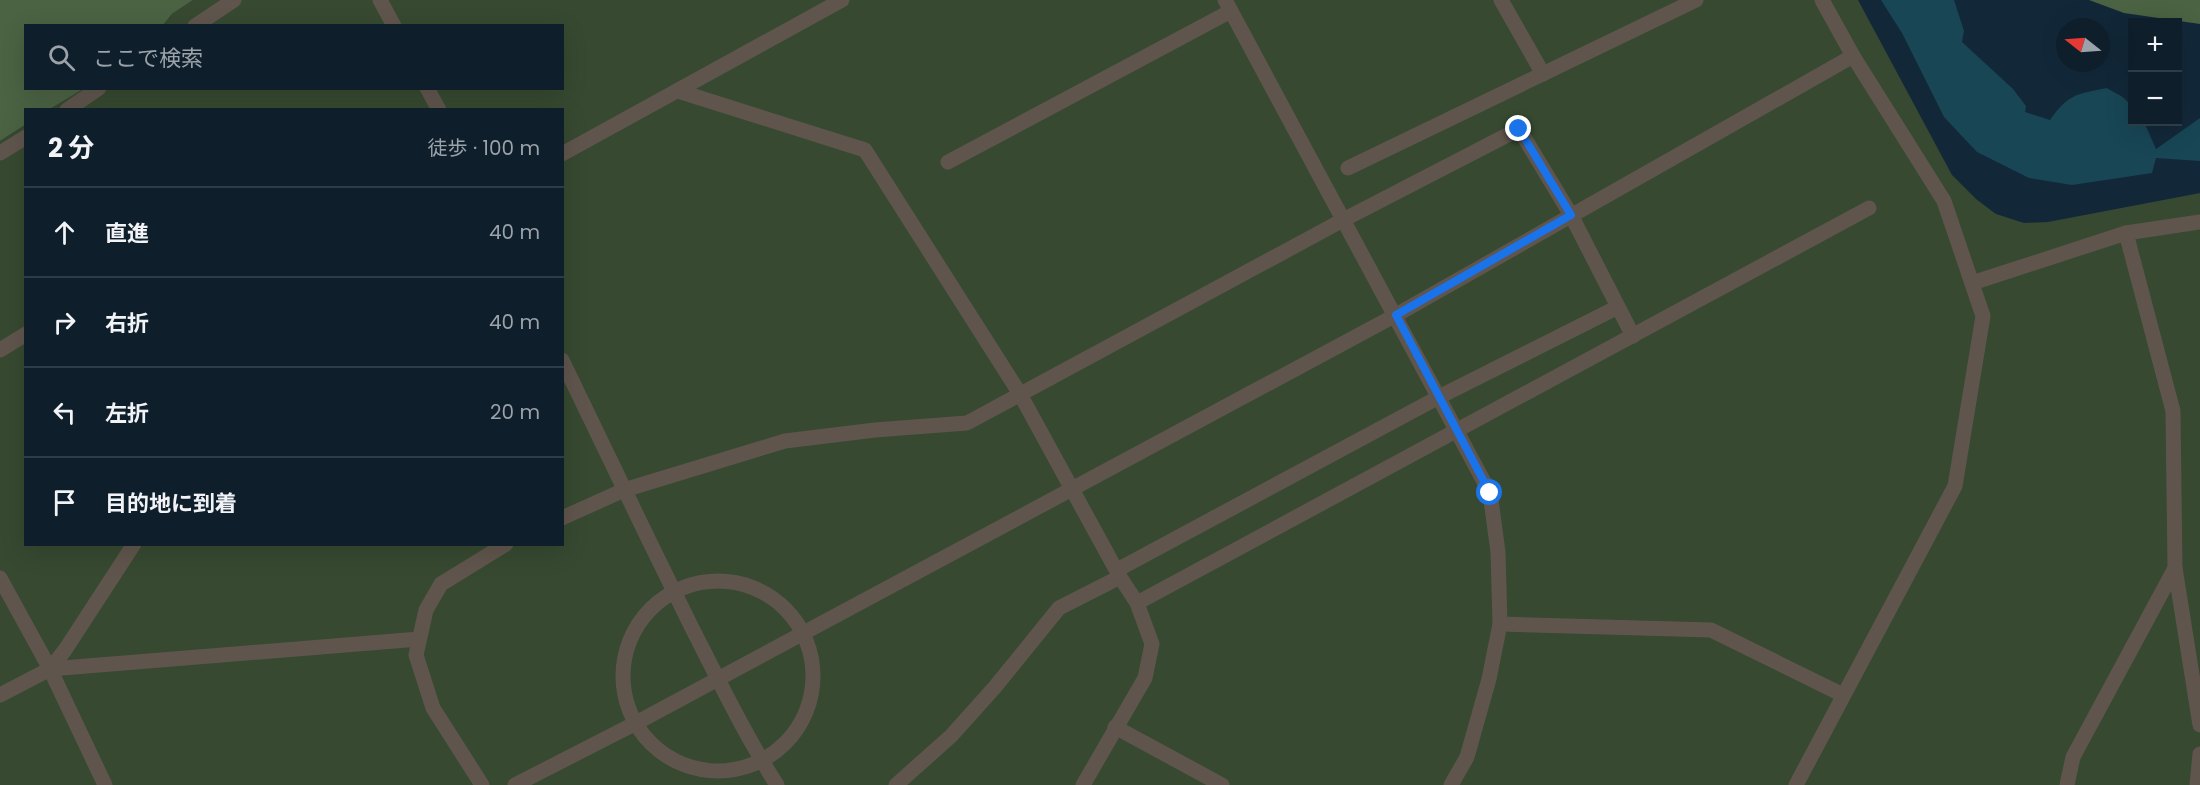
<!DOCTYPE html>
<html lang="ja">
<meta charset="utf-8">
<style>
:root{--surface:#0e1e2b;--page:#172733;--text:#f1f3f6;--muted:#9ba2a9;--line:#2e3c47}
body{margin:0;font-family:Poppins,"Noto Sans JP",sans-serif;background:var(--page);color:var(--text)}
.controls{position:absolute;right:18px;top:18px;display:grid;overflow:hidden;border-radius:0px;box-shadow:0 6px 24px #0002}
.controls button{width:54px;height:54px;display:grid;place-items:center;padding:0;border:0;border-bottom:2px solid var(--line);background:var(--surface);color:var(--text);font:30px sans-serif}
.compass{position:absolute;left:2056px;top:18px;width:54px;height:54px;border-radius:50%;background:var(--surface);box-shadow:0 6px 24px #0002;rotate:287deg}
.stop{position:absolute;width:18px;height:18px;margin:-14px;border:4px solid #1a73e8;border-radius:50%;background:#fff}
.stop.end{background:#1a73e8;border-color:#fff;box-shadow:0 2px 6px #0008}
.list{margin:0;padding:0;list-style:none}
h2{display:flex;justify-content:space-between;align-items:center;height:78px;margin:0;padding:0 24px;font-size:26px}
h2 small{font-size:20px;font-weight:400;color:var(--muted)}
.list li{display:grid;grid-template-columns:39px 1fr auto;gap:18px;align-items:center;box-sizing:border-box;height:90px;padding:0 24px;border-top:2px solid var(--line)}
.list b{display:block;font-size:22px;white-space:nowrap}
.list em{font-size:20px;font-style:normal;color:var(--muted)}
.icon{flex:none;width:33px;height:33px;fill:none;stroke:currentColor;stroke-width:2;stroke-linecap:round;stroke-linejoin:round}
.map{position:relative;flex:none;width:2200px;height:785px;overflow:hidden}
.search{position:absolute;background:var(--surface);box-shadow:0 6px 24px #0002;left:24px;top:24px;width:540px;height:66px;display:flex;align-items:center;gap:15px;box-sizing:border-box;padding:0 21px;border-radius:0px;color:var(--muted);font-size:22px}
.panel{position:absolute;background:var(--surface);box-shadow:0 6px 24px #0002;left:24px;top:108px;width:540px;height:438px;border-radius:0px}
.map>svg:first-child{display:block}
.green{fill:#374931}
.forest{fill:#4b6243}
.water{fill:#184655}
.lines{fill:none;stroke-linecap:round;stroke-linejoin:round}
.lane{stroke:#5f554d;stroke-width:15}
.route{stroke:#1a73e8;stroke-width:8}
</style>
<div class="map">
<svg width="2200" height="785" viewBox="0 0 2200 785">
<rect width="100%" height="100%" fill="#122839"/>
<!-- green -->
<path class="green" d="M193,0H1858L1952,175L1976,199L1996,214L2024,223L2048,222L2200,193V785H0V141L25,125L26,544H562V110L50,109L83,88H562V26L163,25L172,14Z"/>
<!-- forest -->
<g class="forest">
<path d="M0,0H193L172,14L163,25L26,26V88L83,89L50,109L26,110L25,125L0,141Z"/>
<path d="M2089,0H2200V24L2124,13Z"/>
</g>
<!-- water -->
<path class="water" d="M1881,0H1954L1964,31L1962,42L2013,89L2026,106L2025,112L2050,120C2068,94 2077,94 2107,88C2125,99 2132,98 2132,122H2144L2156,149L2200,118V161L2156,158L2152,173L2072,185L2029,178L1977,152L1944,117L1902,33Z"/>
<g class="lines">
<!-- lane -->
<g class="lane">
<path d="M380,0L394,26"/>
<path d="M1225,0L1490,493L1498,552L1500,624L1489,679L1467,757L1451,785"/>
<path d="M1501,0L1543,74"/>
<path d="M195,26L234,0"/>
<path d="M427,88L439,110"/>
<path d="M678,91L865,150L1020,394L1120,577L1137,603L1152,644L1145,678L1083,785"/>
<path d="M67,110L99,88"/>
<path d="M0,153L26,137"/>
<path d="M562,154L842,0"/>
<path d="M948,162L1231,11"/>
<path d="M1348,168L1696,0"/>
<path d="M2126,233L2173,411L2175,568L2200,725"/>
<path d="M1972,283L2126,233L2200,222"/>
<path d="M0,350L26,334"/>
<path d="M562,360C605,450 648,539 692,628C719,681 745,735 777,785"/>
<path d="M562,518L624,490L785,441L875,430L967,423L1343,220L1519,129L1571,215L1633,336"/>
<path d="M1117,570L1439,397L1618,307"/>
<path d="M0,578L50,669L105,785"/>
<circle cx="718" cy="676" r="95"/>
<path d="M1137,603L1869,208"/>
<path d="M1500,624L1711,630L1843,695"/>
<path d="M50,669L419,639"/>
<path d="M0,695L50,669L65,650L134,544"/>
<path d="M1115,727L1222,785"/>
<path d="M482,785L433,708L416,655L426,610L441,584L506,544"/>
<path d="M515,785L636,723L1396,315L1853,56"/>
<path d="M896,785L951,736L995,687L1059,608L1120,577"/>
<path d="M1796,785L1955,486L1983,316L1944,201L1853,56L1822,0"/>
<path d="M2067,785L2073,757L2175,568"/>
<path d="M2197,785L2200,754"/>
</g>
</g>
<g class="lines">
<!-- route -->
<path class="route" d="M1490,493L1396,315L1571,215L1519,129"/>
</g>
</svg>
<div class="controls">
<button>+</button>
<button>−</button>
</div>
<svg class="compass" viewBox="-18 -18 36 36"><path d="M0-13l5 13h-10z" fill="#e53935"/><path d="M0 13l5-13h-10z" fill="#9ba2a9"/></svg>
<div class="stop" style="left:1490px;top:493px"></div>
<div class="stop end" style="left:1519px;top:129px"></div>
<div class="search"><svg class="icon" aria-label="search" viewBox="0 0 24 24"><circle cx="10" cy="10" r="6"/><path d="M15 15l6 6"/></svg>ここで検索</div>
<section class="panel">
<h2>2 分<small>徒歩 · 100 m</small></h2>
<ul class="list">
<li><svg class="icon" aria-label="ahead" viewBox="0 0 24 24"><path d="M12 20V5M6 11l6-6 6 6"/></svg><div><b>直進</b></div><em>40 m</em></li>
<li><svg class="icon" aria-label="right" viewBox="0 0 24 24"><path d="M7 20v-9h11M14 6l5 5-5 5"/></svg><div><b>右折</b></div><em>40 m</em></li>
<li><svg class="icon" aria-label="left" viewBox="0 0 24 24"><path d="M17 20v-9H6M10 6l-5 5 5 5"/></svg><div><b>左折</b></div><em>20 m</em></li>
<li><svg class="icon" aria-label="arrive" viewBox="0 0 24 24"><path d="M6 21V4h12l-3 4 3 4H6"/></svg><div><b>目的地に到着</b></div></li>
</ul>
</section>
</div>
